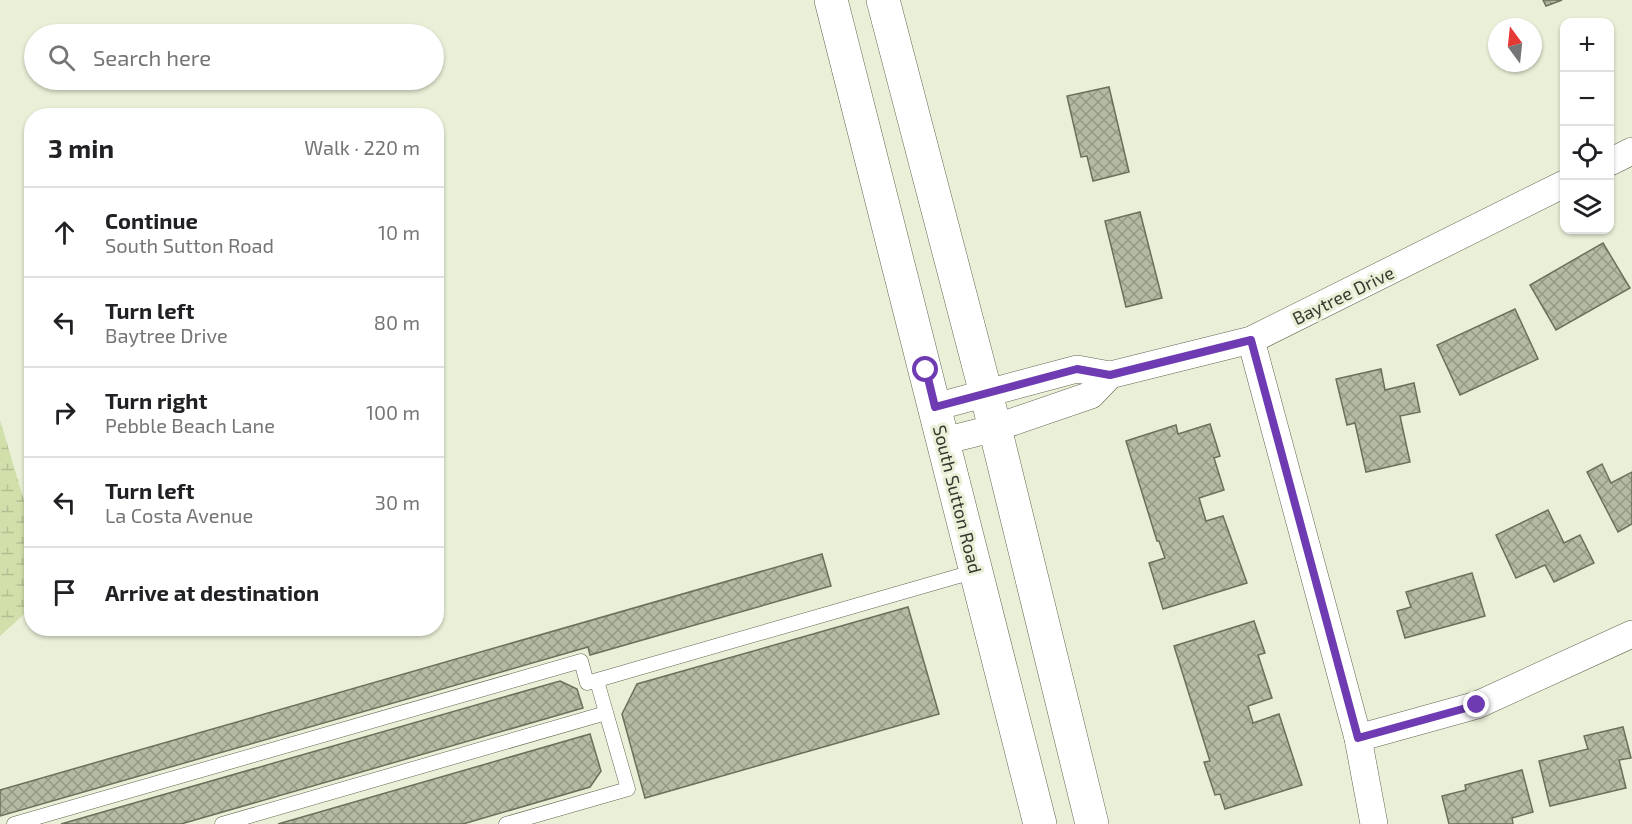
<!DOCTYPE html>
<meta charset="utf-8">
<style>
:root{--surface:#fff;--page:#f2f2f2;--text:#202124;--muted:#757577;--line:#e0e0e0}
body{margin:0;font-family:"Exo 2",sans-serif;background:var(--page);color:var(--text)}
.controls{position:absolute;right:18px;top:18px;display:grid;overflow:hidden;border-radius:12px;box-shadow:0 2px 4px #0004}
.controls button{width:54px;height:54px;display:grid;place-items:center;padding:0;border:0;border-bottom:2px solid var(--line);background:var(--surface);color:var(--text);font:30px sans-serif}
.compass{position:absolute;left:1488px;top:18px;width:54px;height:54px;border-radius:50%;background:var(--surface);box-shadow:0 2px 4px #0004;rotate:345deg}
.stop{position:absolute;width:18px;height:18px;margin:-14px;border:4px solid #6f3bb2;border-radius:50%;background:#fff}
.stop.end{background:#6f3bb2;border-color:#fff;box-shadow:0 2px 6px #0008}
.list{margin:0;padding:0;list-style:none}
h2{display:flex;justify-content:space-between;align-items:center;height:78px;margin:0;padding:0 24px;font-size:26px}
h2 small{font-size:20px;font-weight:400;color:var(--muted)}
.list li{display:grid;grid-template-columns:39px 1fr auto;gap:18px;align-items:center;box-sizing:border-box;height:90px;padding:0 24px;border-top:2px solid var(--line)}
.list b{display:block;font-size:22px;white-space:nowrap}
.list p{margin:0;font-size:20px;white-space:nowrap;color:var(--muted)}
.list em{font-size:20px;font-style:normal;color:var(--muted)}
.icon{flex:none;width:33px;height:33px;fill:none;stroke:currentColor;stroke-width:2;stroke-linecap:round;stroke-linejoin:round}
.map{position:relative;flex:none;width:1632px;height:824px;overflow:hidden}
.search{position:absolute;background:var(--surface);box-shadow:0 2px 4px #0004;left:24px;top:24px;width:420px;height:66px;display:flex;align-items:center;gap:15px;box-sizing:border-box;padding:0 21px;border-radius:33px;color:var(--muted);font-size:22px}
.panel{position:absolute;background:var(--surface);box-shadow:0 2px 4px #0004;left:24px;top:108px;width:420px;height:528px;border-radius:24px}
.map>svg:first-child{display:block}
.wetland{fill:url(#wetland-marsh)}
.building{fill:url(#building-cross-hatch);stroke:#6a705a;stroke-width:1.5}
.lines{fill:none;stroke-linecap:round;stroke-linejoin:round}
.lane-casing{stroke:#616651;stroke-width:15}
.street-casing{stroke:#616651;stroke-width:28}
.primary-casing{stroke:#616651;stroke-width:34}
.lane{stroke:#fff;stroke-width:14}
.street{stroke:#fff;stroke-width:27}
.primary{stroke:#fff;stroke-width:33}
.route{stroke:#6f3bb2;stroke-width:8}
.labels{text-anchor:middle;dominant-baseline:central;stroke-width:6;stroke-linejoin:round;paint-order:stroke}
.street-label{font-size:18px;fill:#373930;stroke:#e9f0d7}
</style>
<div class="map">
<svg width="1632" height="824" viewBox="0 0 1632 824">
<defs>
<pattern id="wetland-marsh" width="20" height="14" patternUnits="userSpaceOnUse" patternTransform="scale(1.5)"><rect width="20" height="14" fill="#d1dfab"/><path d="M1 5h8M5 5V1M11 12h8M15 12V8" fill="none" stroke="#b4c093"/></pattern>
<pattern id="building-cross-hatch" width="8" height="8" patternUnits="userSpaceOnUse" patternTransform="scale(1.5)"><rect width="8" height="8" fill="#b5bba3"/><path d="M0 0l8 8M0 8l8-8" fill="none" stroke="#949985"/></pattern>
</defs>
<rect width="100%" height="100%" fill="#e9f0d7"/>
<!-- wetland -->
<path class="wetland" d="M0,420L31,524V608L0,636Z"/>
<!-- building -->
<g class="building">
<path d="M1543,0H1562L1546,6Z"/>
<path d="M1109,87L1129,172L1093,181L1087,156L1081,157L1067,96Z"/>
<path d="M1140,212L1162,298L1126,307L1105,221Z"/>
<path d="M1603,243L1630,288L1556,330L1530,285Z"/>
<path d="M1515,309L1538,359L1460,395L1437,345Z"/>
<path d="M1381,369L1385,390L1414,383L1420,412L1400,416L1410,462L1366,472L1355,423L1347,425L1336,379Z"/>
<path d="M1210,424L1220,456L1214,458L1224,490L1199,498L1206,521L1223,516L1247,583L1163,609L1149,563L1165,558L1159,541H1157L1126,441L1176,425L1178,434Z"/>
<path d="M1602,464L1611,483L1632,472V524L1618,532L1587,472Z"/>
<path d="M1548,510L1564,543L1580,535L1594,563L1554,582L1545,565L1516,578L1496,535Z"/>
<path d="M822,554L831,586L590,655L588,647L0,816V790Z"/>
<path d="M1472,573L1485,616L1405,638L1397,611L1411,607L1406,592Z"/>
<path d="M908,607L939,714L645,798L622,714L637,684Z"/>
<path d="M1254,621L1265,653L1258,655L1272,698L1248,706L1253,723L1279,714L1302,785L1225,809L1220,794L1215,795L1204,762L1210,761L1174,646Z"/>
<path d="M560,681L577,689L583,708L181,824H61Z"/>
<path d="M1623,727L1631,758L1619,760L1626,788L1550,806L1539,761L1588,749L1584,736Z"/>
<path d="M590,734L601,771L590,787L463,824H278Z"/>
<path d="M1522,770L1533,812L1512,818L1513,824H1449L1442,796L1466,790L1465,785Z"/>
</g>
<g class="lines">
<!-- lane casing -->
<g class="lane-casing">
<g id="lane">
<path d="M14,824L581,661L587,683L976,571"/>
<path d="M222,824L606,713"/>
<path d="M506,824L628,789L597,681"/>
</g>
</g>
<!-- street casing -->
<g class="street-casing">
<g id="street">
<path d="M1610,162L1632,151"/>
<path d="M1251,340L1358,738L1374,824"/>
<path d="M935,407L1077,369L1110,375L1251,340L1564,184"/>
<path d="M944,441L995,428L1091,395L1110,375"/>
<path d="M1358,738L1477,705L1632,634"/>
</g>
</g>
<!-- primary casing -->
<g class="primary-casing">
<g id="primary">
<path d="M831,0L1040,824"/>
<path d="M883,0L995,428L1092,824"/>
</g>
</g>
<!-- lane -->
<use href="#lane" class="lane"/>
<!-- street -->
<use href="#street" class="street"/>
<!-- primary -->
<use href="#primary" class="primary"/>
</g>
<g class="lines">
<!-- route -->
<path class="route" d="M926,370L935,407L1077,369L1110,375L1251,340L1358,738L1477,705"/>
</g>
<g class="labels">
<!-- street labels -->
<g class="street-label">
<text transform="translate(1343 295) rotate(-26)">Baytree Drive</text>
<text transform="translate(958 499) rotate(76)">South Sutton Road</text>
</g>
</g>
</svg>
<div class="controls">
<button>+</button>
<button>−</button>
<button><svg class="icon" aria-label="locate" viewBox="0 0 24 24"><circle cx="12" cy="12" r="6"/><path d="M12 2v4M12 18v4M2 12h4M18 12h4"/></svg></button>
<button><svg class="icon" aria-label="layers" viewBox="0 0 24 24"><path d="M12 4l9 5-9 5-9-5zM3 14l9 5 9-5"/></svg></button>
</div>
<svg class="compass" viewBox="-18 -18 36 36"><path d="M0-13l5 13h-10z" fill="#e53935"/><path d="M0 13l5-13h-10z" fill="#757577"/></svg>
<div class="stop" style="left:926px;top:370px"></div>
<div class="stop end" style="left:1477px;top:705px"></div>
<div class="search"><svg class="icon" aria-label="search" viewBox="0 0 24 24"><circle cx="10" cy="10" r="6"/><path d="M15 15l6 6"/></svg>Search here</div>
<section class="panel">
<h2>3 min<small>Walk · 220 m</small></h2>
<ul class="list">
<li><svg class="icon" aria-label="ahead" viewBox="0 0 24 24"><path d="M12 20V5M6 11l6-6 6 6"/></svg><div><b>Continue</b><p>South Sutton Road</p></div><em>10 m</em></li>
<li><svg class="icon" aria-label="left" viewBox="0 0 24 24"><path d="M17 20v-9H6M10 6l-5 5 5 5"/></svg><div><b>Turn left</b><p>Baytree Drive</p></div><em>80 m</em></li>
<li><svg class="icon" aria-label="right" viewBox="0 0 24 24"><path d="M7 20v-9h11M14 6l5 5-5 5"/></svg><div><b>Turn right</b><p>Pebble Beach Lane</p></div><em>100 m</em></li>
<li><svg class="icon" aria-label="left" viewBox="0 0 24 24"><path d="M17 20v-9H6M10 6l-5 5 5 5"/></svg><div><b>Turn left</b><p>La Costa Avenue</p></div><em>30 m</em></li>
<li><svg class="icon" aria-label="arrive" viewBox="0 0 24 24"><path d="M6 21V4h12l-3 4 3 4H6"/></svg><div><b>Arrive at destination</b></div></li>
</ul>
</section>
</div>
